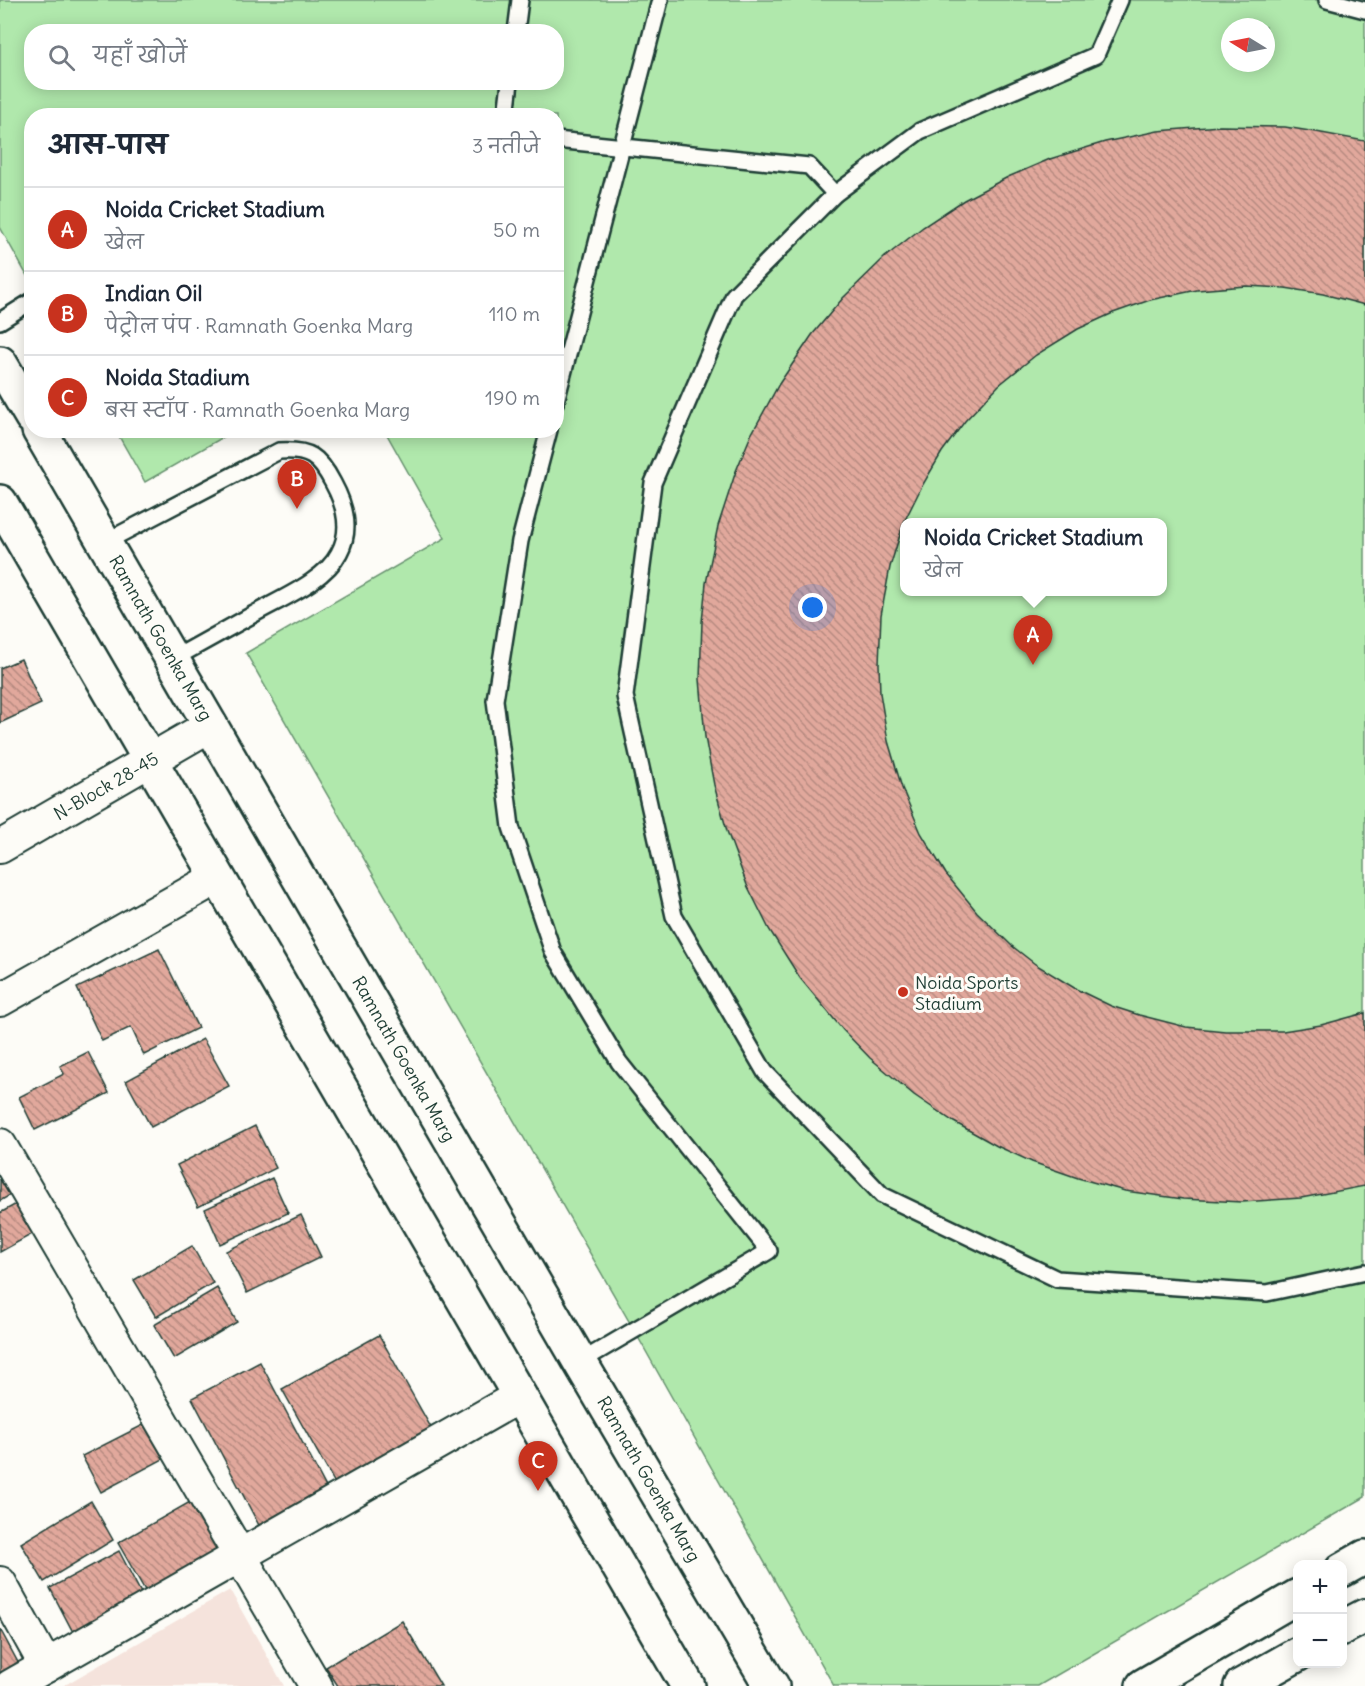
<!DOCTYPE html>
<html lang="hi">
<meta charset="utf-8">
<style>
:root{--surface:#fff;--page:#f6f6f7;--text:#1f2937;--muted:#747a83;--line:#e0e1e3;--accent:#c8321e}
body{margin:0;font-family:Delius,"Playpen Sans Deva",sans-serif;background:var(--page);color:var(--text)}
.controls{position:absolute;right:18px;bottom:18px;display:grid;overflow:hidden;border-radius:12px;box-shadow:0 3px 15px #0003}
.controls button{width:54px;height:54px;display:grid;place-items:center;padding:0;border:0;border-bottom:2px solid var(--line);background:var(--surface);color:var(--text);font:30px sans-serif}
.compass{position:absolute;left:1221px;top:18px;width:54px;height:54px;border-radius:50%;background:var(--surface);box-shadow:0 3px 15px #0003;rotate:280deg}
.you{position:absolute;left:813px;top:608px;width:21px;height:21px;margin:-15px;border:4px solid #fff;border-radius:50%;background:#1a73e8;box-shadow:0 0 0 9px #1a73e833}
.badge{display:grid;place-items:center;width:39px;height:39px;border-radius:50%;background:var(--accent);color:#fff;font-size:20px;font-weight:700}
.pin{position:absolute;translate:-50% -50px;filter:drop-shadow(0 2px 3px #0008)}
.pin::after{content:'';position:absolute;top:32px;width:21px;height:18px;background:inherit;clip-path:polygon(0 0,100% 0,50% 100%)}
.popup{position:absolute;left:900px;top:518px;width:267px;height:78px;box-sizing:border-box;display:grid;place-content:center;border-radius:12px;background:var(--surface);filter:drop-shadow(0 2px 4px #0005);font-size:20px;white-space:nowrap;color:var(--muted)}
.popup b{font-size:22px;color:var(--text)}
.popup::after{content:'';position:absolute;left:50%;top:100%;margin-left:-12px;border:12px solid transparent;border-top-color:var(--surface)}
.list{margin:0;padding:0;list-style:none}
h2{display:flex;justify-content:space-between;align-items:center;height:78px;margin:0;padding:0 24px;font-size:26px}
h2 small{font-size:20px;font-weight:400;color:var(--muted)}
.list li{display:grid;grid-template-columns:39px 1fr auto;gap:18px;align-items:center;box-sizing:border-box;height:84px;padding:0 24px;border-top:2px solid var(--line)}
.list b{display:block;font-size:22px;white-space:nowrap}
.list p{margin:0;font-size:20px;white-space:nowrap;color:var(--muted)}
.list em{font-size:20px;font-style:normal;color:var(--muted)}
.icon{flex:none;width:33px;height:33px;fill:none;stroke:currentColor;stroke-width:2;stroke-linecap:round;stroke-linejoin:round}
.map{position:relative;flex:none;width:1365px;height:1686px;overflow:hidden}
.search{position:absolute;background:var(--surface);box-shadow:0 3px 15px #0003;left:24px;top:24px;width:540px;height:66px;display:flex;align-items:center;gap:15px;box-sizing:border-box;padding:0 21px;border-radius:24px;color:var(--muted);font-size:22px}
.panel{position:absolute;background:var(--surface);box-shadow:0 3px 15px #0003;left:24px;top:108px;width:540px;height:330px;border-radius:24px}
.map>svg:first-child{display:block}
.built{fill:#f5e3dc}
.park{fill:#b0e8ac;stroke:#689270;stroke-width:1.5;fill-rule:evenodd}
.building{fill:url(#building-back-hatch);stroke:#1f3d34;stroke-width:1.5}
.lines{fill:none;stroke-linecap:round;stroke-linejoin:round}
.service-casing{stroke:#1f3d34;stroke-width:20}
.minor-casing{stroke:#1f3d34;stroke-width:36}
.tertiary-casing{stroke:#1f3d34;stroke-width:38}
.secondary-casing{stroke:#1f3d34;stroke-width:38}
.service{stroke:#fdfcf7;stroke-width:15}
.minor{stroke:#fdfcf7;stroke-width:32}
.tertiary{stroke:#fdfcf7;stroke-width:33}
.secondary{stroke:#fdfcf7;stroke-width:33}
.poi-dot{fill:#c8321e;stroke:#fdfcf7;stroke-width:2}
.labels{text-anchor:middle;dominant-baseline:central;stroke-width:6;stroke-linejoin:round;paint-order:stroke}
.street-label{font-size:18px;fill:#1f3d34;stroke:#fdfcf7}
.poi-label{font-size:18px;fill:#1f3d34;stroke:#fdfcf7;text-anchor:start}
</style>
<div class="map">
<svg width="1365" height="1686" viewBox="0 0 1365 1686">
<defs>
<pattern id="building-back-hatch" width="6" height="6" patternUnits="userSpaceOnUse" patternTransform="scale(1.5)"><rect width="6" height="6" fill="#e1a89c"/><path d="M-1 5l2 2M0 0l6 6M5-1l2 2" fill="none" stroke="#b68a80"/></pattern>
</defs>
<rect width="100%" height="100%" fill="#fdfcf7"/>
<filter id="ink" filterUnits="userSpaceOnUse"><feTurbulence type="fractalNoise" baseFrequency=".0167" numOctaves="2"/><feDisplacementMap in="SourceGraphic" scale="12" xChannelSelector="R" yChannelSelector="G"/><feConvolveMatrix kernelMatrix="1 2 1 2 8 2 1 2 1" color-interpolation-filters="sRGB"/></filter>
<g filter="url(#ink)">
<!-- built -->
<path class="built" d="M230,1590L284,1686H63Z"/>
<!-- park -->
<g class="park">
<path d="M0,0H1365V1497L1038,1686H834L634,1330L246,653L445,538L385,431L556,430V116H32L31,283L0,227ZM1230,27H1266V63H1230ZM32,32H556V82H32ZM904,522H1162V592H904Z"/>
<path d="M116,431H234L145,482Z"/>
</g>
<!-- building -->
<g class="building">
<path d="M1220,126L1285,127L1316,132L1365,141V305L1323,294L1285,288L1246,286L1197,290L1150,300L1113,313L1078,329L1036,355L999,385L965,421L942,452L922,486L904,522L890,567L881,615L879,664L880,693L888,741L902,788L921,833L946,874L977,912L1012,946L1035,964L1076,989L1111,1006L1139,1015L1186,1027L1225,1031H1283L1321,1025L1365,1013V1186L1301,1198L1242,1202L1183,1199L1125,1191L1078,1178L1032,1162L997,1146L954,1122L914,1095L870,1058L843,1030L800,978L769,929L747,885L727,831L714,785L705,737L700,679L702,622L706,583L718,526L736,471L751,435L779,384L812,335L843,298L885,257L923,227L964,200L1008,177L1050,159L1105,142L1158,131Z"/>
<path d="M21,659L41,704L0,723V668Z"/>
<path d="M159,949L198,1028L144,1055L131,1027L102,1041L77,988Z"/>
<path d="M203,1039L229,1086L151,1127L126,1081Z"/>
<path d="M88,1052L109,1093L35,1130L19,1097L64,1074L60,1066Z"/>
<path d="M255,1126L276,1168L198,1207L177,1165Z"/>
<path d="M0,1172L12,1194L0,1201Z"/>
<path d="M272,1178L288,1213L220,1244L205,1209Z"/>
<path d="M20,1202L36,1232L0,1252V1213Z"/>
<path d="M301,1215L321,1257L247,1293L226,1251Z"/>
<path d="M192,1246L213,1283L156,1317L134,1280Z"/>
<path d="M217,1288L237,1322L174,1359L154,1325Z"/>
<path d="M379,1335L434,1433L337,1487L282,1389Z"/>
<path d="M260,1362L330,1495L262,1531L192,1398Z"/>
<path d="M149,1422L167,1457L101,1492L82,1456Z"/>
<path d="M197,1498L225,1548L146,1592L118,1543Z"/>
<path d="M91,1501L113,1540L44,1582L21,1543Z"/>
<path d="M119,1551L143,1597L74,1634L50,1588Z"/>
<path d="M402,1621L441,1686H338L326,1667Z"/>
<path d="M0,1629L21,1668L0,1679Z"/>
</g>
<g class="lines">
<!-- service casing -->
<g class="service-casing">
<g id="service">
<path d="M1120,0L1096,55L920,131L835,194L734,295L653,483L625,696L674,916L765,1072L882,1195L1057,1279L1267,1293L1365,1272"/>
<path d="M1327,0L1365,10"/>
<path d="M516,32L520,0"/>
<path d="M506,116L510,82"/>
<path d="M556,140L809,166L835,194"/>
<path d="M0,321L32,301"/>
<path d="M556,401L660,0"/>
<path d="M549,430L520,541L495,700L511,827L553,952L619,1062L769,1251L580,1362"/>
<path d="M105,542L279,451C309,449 319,456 333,483C345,505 352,530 339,553C325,581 280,599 254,614C227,629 200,644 173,659"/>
</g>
</g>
<!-- minor casing -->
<g class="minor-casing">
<g id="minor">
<path d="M0,847L211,725"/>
<path d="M0,1000L218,877"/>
<path d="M0,1145L316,1686"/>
<path d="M0,1583L46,1666"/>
<path d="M11,1686L520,1396"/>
</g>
</g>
<!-- tertiary casing -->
<g class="tertiary-casing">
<g id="tertiary">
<path d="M0,363L32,417"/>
<path d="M39,430L580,1362L771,1686"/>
<path d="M0,502L688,1686"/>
</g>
</g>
<!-- secondary casing -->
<g class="secondary-casing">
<g id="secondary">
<path d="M1342,1570L1365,1557"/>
<path d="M1342,1628L1365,1616"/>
<path d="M770,1684L772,1686"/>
<path d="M1143,1686L1298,1596"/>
<path d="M1241,1686L1298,1654"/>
</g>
</g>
<!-- service -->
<use href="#service" class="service"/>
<!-- minor -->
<use href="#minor" class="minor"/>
<!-- tertiary -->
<use href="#tertiary" class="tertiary"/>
<!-- secondary -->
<use href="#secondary" class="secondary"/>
</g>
</g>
<!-- markers -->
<circle class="poi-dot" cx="903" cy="992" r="6"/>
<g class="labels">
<!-- street labels -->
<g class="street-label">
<text transform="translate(161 638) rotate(60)">Ramnath Goenka Marg</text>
<text transform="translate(106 786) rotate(-30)">N-Block 28-45</text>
<text transform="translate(404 1059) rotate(60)">Ramnath Goenka Marg</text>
<text transform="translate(649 1479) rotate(60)">Ramnath Goenka Marg</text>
</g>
<!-- poi labels -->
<g class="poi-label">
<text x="915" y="982">Noida Sports<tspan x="915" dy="21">Stadium</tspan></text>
</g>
</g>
</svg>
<div class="controls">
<button>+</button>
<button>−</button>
</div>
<svg class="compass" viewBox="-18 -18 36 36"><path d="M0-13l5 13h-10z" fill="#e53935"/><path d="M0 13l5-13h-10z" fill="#747a83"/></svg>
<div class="you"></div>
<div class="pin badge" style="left:1033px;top:665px">A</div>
<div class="popup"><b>Noida Cricket Stadium</b>खेल</div>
<div class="pin badge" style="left:297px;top:509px">B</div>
<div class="pin badge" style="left:538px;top:1491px">C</div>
<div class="search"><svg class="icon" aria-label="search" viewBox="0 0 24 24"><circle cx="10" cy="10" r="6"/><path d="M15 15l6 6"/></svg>यहाँ खोजें</div>
<section class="panel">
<h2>आस-पास<small>3 नतीजे</small></h2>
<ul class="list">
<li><span class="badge">A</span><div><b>Noida Cricket Stadium</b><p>खेल</p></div><em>50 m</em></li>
<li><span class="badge">B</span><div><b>Indian Oil</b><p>पेट्रोल पंप · Ramnath Goenka Marg</p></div><em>110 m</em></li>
<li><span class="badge">C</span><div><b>Noida Stadium</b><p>बस स्टॉप · Ramnath Goenka Marg</p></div><em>190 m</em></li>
</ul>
</section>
</div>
